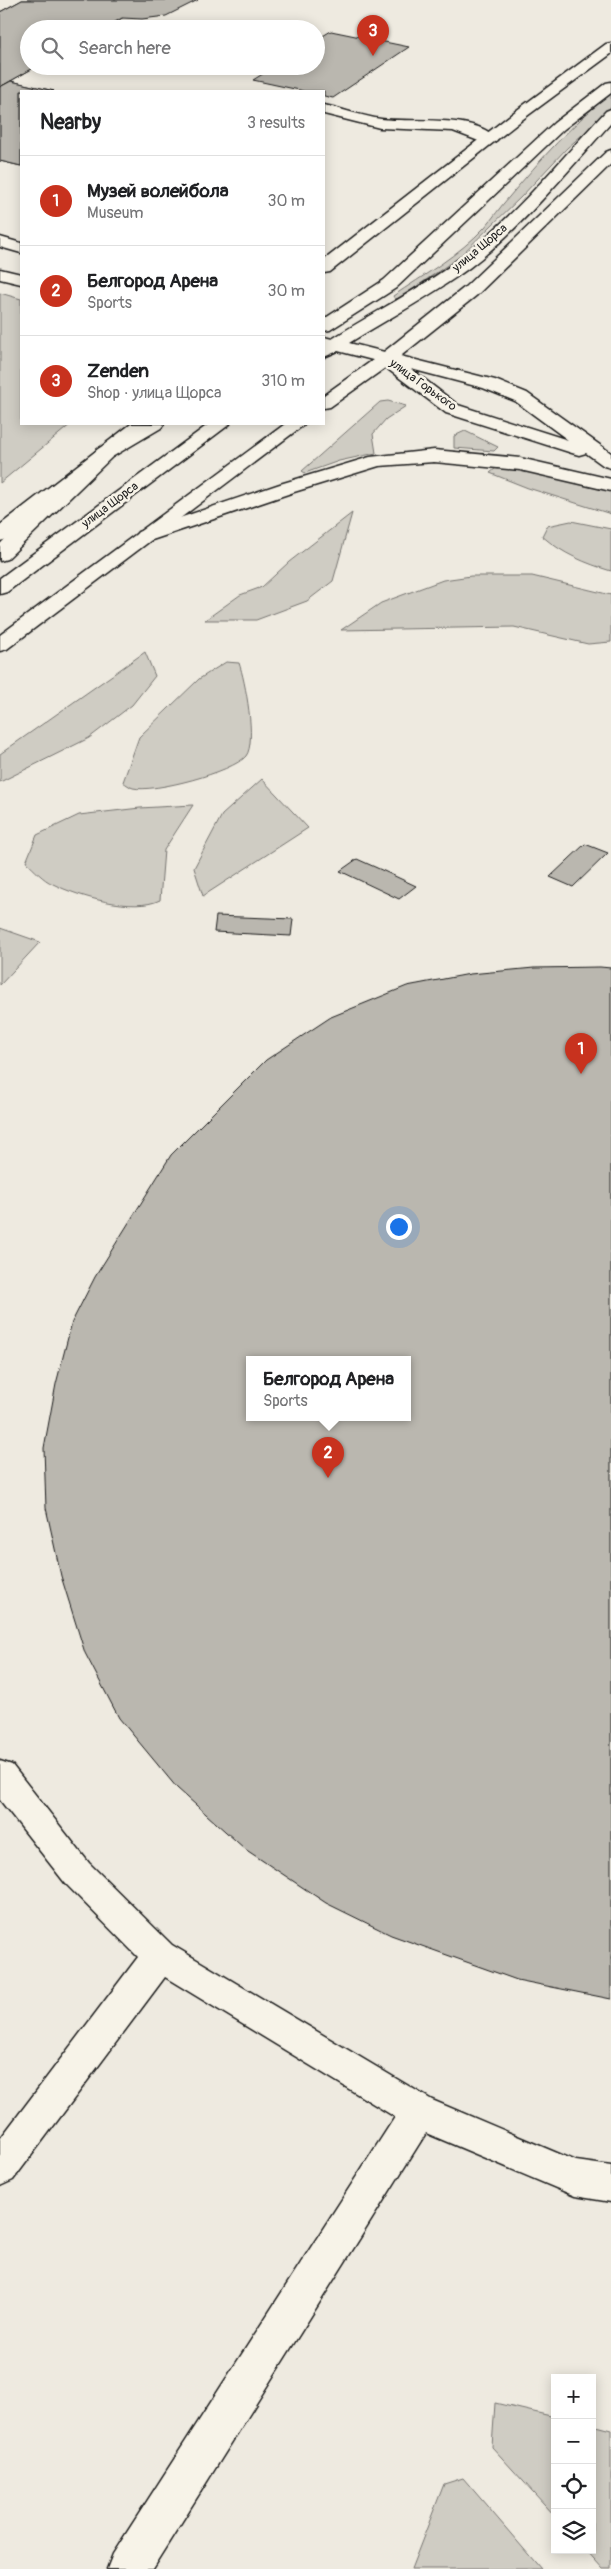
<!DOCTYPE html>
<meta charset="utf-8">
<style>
:root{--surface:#fff;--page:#f6f6f6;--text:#202124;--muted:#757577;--line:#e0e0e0;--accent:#c8321e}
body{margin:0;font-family:Pangolin,sans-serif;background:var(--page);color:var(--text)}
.controls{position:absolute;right:15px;bottom:15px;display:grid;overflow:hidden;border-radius:0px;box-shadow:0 2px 12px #0003}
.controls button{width:45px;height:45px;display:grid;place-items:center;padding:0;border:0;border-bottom:1px solid var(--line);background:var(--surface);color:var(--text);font:25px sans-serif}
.you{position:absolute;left:398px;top:1226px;width:18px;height:18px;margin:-12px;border:4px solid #fff;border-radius:50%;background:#1a73e8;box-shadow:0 0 0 8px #1a73e833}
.badge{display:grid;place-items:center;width:32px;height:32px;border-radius:50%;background:var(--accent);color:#fff;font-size:16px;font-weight:700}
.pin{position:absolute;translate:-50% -41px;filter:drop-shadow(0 1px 2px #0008)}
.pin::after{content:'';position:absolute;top:26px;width:18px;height:15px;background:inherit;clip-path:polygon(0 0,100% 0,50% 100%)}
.popup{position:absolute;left:246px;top:1356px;width:165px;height:65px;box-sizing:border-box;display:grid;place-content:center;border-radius:0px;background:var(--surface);filter:drop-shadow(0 1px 4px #0005);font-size:16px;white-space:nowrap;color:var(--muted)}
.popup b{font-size:19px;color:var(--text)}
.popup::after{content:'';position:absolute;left:50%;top:100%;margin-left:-10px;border:10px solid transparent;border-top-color:var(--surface)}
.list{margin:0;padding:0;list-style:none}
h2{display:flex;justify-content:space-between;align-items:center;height:65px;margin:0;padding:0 20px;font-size:21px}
h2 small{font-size:16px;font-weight:400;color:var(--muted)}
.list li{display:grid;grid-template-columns:32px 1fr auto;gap:15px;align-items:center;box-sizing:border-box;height:90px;padding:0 20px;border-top:1px solid var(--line)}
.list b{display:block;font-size:19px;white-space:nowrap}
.list p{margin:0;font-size:16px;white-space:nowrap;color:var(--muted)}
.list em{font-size:16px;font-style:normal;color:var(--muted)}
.icon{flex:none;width:28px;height:28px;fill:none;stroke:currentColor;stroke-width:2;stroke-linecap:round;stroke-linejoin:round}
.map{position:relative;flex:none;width:611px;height:2569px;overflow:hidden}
.search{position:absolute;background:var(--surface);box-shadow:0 2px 12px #0003;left:20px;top:20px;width:305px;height:55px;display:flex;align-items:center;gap:12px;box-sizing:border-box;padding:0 18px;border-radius:28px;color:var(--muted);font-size:19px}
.panel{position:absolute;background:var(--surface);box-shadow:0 2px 12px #0003;left:20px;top:90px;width:305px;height:335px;border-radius:0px}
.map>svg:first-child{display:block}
.green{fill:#cfccc3;stroke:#767470}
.building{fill:#bab7af;stroke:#1c1c1c;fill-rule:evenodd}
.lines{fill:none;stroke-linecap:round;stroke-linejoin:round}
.minor-casing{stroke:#1c1c1c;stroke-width:3}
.major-casing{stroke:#1c1c1c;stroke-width:3}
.minor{fill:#f7f3e8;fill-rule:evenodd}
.major{fill:#f7f3e8;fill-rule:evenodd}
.labels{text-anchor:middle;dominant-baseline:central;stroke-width:5;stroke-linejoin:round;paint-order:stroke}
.far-street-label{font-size:12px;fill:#1c1c1c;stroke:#f7f3e8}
</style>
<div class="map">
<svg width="611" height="2569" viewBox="0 0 611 2569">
<rect width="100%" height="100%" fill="#eeeae0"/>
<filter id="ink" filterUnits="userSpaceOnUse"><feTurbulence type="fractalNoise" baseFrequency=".02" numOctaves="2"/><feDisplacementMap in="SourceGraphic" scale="10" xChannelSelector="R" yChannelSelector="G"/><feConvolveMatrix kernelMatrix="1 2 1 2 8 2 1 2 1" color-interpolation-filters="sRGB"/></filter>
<g filter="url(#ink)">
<!-- green -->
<g class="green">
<path d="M611,93V110L567,148L521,197L459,257L400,298L395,299L393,296C424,275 459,255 485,227C493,218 500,207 509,197C540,160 573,123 611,93Z"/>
<path d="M0,293L21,299V424H71L0,483Z"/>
<path d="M388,401L406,406L386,419L373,434L376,453L339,461L305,473L302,471L380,402Z"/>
<path d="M465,431L498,447L494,451L454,448V436Z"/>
<path d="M502,463L611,485V514L528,488L490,473Z"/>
<path d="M352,513L333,581L307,601L256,620H205L240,595L262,587L289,562Z"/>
<path d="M571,521L611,529V571C585,563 563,554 542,536L547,526Z"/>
<path d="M471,576H532L611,595V642L588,644L514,627L341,630L381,603L443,580Z"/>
<path d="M145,652L155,676L132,705L89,738L0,782V754Z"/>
<path d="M226,662L239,663C245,680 257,742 246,756C233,772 153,793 133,788C130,787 126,784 123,782L139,737L199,679Z"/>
<path d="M262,779L308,828L203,896L194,868L222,815Z"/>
<path d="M193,805L164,850L160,900C134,913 79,897 53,884C43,880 34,869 26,862L37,835L79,815L140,808Z"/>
<path d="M0,928L40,942L0,985Z"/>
<path d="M495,2403L555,2417V2516L492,2447Z"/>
<path d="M592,2425L611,2430V2569H603L586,2550H592Z"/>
<path d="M463,2478L541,2569H411L444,2484Z"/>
</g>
<!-- building -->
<g class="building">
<path d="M22,0H154L103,29H29V66H37L0,87V64L21,53L0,48V12Z"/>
<path d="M22,0H198L166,16L142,19L122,18L103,29H29V66H37L0,87V12Z"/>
<path d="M331,31L409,47L333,98L324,96V91H304L253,80L274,67L272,66H316V40Z"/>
<path d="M11,81L54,91H21V166L0,161V87Z"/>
<path d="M11,81L54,91H21V166L0,161V87Z"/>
<path d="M585,844L608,853L573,887L550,877Z"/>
<path d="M357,859L386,872L416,886L399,899L340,871Z"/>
<path d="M216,916L293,919L291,936L214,932Z"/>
<path d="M600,967L611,968V1999L517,1980L391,1935L326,1903L245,1849L177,1788L119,1718L85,1653L61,1576L46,1508L44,1448L56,1384L72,1322L95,1277L171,1155L266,1060L331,1017L407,986L470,974L534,968ZM249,1359H407V1417H249Z"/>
</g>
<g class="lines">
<!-- minor casing -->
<g class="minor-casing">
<g id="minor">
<path d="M611,82V93L564,129L396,288L330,330L324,331V319L384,280L554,123L606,83Z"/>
<path d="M324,105C343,109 361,116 381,119C410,123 478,113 497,140L489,145L453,131L380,128L324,114Z"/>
<path d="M611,109V123C566,172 523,227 469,268C431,296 389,318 349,343L495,380L527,393L611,453V468L604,466L586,453L579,455L572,453L446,413L389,370L386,366L388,364L338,351L324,357V337L332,339C374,312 419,290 458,260C514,218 558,162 606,111ZM411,369L483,388L515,401L568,440L458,405Z"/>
<path d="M0,237L21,243V253L0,247Z"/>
<path d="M0,269L21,274V284L0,279Z"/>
<path d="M142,424H164L161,428L112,457L7,559L0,561V544L98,449Z"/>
<path d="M209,424H230L7,592L0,594V578Z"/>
<path d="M434,450L520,458L611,479V491L520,470L434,462L379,466L294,492L152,540H138L135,536L138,532L280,484L370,457Z"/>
<path d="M0,1761L12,1765L89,1863L172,1945L432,2100L576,2161L611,2166V2202L575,2196L426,2133L152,2569H107L113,2554L395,2117L165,1977L13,2180L0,2186V2139L138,1957L65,1883L0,1800Z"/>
</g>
</g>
<!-- major casing -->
<g class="major-casing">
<g id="major">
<path d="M611,43V54L523,119L330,272L324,273V260L513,113L606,44Z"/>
<path d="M611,150V164L477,295L392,363L330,407L324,408V395L380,355L465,287L606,152Z"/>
<path d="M131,424H151L7,539L0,541V525Z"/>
<path d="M285,424H305L7,649L0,651V635Z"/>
</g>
</g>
<!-- minor -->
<use href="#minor" class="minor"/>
<!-- major -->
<use href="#major" class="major"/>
</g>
</g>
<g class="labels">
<!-- far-street labels -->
<g class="far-street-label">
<text transform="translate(480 248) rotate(-40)">улица Щорса</text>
<text transform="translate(423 385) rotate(36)">улица Горького</text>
<text transform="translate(110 505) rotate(-37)">улица Щорса</text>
</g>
</g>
</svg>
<div class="controls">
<button>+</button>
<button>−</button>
<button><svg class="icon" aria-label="locate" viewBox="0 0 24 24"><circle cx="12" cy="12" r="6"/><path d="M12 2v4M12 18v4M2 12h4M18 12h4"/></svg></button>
<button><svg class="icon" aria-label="layers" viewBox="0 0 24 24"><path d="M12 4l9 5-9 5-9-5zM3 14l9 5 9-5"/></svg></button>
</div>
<div class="you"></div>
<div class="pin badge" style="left:581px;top:1074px">1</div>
<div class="pin badge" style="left:328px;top:1478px">2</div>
<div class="popup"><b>Белгород Арена</b>Sports</div>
<div class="pin badge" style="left:373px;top:56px">3</div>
<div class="search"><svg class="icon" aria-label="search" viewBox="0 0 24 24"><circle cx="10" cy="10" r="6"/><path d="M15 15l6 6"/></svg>Search here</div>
<section class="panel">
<h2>Nearby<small>3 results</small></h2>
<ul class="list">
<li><span class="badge">1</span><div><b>Музей волейбола</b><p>Museum</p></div><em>30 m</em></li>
<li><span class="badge">2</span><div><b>Белгород Арена</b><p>Sports</p></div><em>30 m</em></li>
<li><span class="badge">3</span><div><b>Zenden</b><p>Shop · улица Щорса</p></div><em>310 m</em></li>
</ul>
</section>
</div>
